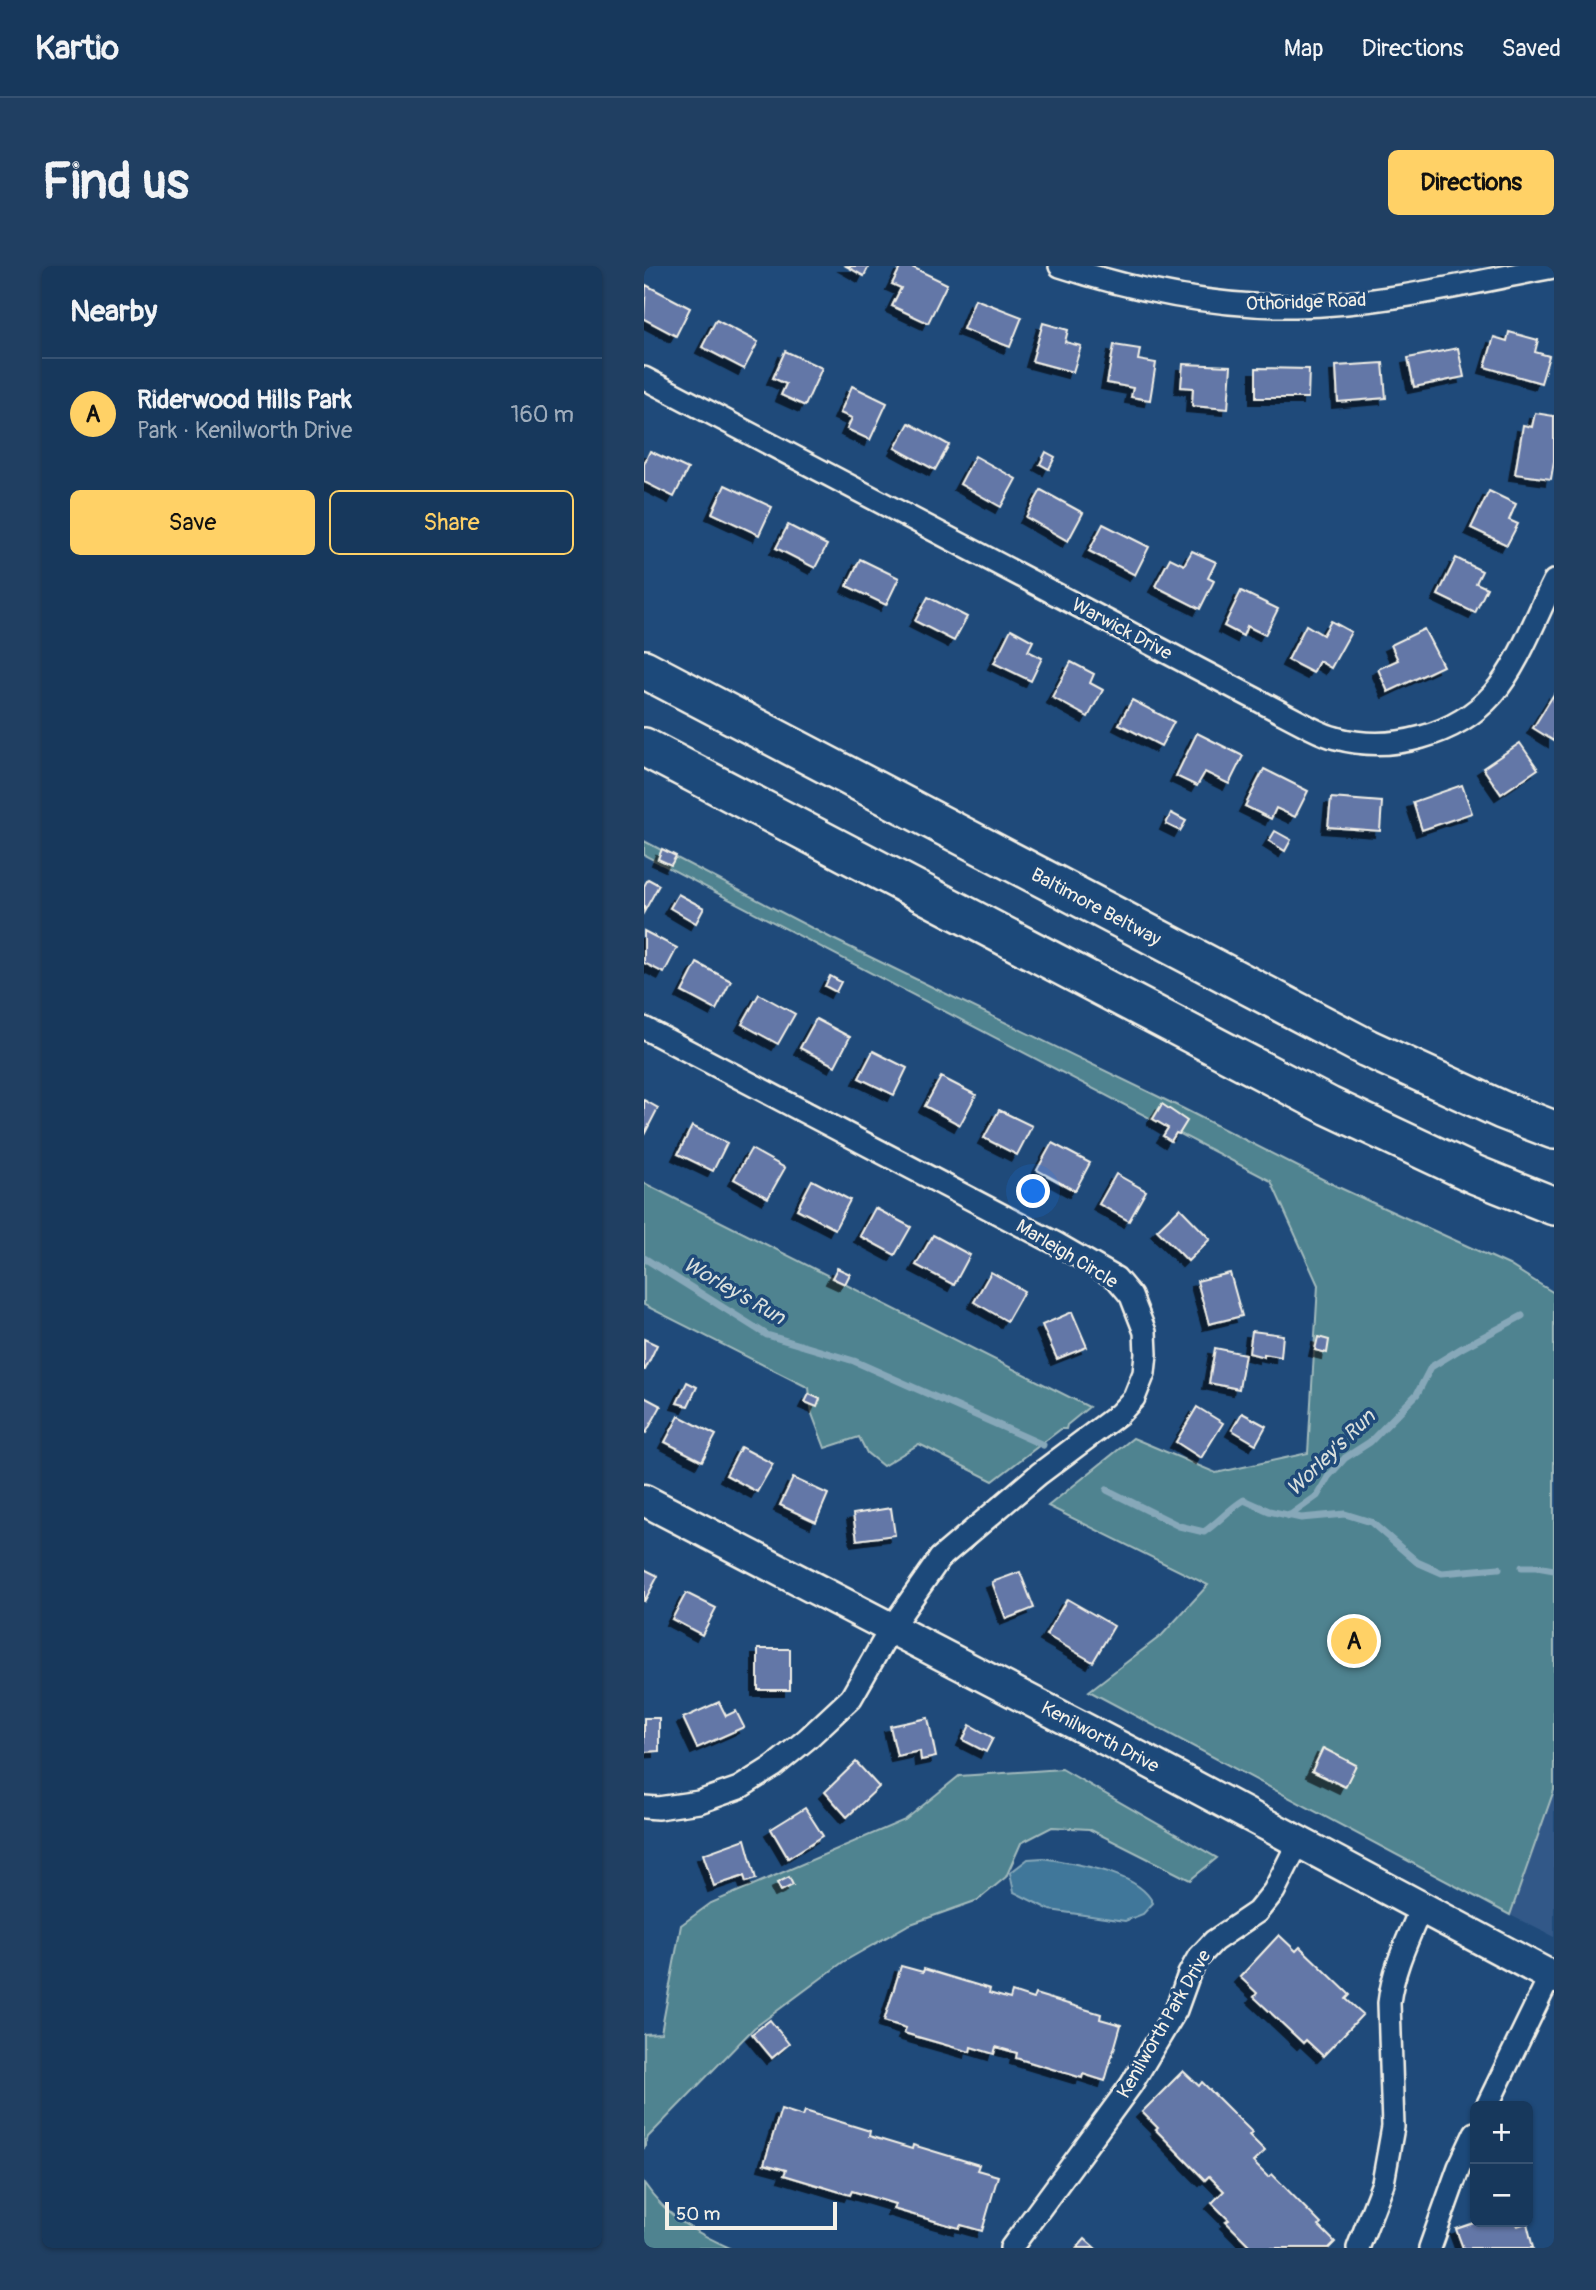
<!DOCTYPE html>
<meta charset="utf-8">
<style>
:root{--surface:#17385c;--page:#203f62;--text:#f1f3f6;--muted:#9eacbb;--line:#365272;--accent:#ffd166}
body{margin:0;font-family:Pangolin,sans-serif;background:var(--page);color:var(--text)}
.controls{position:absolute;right:21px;bottom:21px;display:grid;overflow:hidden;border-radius:10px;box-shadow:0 2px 5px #0004}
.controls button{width:63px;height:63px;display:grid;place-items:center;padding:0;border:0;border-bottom:2px solid var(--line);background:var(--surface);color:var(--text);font:35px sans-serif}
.scale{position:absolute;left:21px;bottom:18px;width:172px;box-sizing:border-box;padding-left:7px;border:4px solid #f4f1e8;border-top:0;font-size:19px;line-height:24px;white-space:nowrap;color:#f4f1e8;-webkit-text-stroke:5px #1f4a7a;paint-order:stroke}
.you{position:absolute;left:390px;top:926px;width:24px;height:24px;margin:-18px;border:5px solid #fff;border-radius:50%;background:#1a73e8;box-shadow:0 0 0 10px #1a73e833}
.badge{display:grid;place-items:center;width:46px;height:46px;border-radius:50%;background:var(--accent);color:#111;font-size:23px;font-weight:700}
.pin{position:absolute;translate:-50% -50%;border:4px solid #fff;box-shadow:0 2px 7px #0006}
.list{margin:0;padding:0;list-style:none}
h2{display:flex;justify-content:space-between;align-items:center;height:91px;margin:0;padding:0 28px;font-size:30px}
h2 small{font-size:23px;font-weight:400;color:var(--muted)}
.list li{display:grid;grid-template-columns:46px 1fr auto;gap:21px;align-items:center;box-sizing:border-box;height:112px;padding:0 28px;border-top:2px solid var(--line)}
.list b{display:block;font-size:26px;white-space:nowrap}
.list p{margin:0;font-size:23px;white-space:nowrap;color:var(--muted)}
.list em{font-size:23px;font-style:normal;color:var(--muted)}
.actions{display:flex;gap:14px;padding:21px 28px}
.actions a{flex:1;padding:16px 0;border:2px solid var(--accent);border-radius:10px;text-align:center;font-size:24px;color:var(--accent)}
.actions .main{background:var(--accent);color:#111}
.map{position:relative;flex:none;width:910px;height:1982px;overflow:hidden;border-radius:10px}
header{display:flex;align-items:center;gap:42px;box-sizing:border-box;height:98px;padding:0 35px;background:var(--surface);border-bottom:2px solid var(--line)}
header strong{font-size:33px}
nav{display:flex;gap:38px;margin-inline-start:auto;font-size:24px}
.intro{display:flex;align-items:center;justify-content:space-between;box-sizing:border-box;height:168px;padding:0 42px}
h1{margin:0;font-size:49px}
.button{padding:18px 32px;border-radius:10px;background:var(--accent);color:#111;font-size:24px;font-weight:700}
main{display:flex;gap:42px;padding:0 42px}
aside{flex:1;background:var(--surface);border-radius:10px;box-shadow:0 2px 5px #0004}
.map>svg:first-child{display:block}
.built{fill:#335888}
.green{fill:#4f8390;stroke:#a2babc;stroke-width:2}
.water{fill:#3f779a;stroke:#87a8b9;stroke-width:2}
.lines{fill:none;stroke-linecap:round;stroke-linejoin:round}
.stream{stroke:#87a8b9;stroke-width:7}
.building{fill:#6377a7;stroke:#f4f1e8;stroke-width:2;filter:url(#shadow)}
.street-casing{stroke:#f4f1e8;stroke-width:26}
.secondary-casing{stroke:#f4f1e8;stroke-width:35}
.highway-casing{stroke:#f4f1e8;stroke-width:42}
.street{stroke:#1f4a7a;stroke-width:21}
.secondary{stroke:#1f4a7a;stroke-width:30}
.highway{stroke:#1f4a7a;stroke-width:37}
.labels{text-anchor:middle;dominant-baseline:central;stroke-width:7;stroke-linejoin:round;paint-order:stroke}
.street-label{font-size:19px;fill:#f4f1e8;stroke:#1f4a7a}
.water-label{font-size:21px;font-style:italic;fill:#d9dfdc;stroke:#1f4a7a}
</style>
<header>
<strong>Kartio</strong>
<nav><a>Map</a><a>Directions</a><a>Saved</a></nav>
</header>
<div class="intro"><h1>Find us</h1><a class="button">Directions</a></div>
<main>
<aside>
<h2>Nearby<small></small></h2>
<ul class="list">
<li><span class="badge">A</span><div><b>Riderwood Hills Park</b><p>Park · Kenilworth Drive</p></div><em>160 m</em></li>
</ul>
<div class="actions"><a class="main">Save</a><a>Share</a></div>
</aside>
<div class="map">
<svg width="910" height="1982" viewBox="0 0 910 1982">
<defs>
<filter id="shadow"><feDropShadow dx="-6" dy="6" stdDeviation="0" flood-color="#0009"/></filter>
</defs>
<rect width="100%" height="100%" fill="#1f4a7a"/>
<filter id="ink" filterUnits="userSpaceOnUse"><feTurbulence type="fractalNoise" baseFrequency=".0143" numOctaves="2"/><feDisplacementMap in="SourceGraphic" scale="14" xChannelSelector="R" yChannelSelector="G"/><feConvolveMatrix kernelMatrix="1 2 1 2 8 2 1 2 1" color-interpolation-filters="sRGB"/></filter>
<g filter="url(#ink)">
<!-- built -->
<path class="built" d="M910,1524V1671L866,1649Z"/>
<!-- green -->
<g class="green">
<path d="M0,575L187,672L540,843L694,921L865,999L910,1027V1524L866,1649L445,1425L518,1369L564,1319L404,1240L489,1172L572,1207L664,1187L674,1019L627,915L0,589Z"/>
<path d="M0,917L445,1141L423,1159L422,1163H417L349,1215L275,1178L239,1200L223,1187L215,1171L181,1182L168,1148L165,1122L0,1039Z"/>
<path d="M418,1503L573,1592L546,1614L445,1563L408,1561L377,1577L362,1611L334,1634L264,1659L199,1696L110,1762L4,1871L0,1883V1768L17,1767L37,1659L67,1637L261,1554L315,1510Z"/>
<path d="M0,1917C24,1952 49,1965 86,1982H0Z"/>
</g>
<!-- water -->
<path class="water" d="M399,1592C430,1598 494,1605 509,1637L499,1648L481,1655L406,1644L370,1626L366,1607L384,1593Z"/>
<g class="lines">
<!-- stream -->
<g class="stream">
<path d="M0,992L123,1069L210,1095L399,1179"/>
<path d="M463,1224L535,1260L560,1266C575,1256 585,1243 600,1234L625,1245L657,1252L701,1248L727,1256L773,1296L798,1307L855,1302"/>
<path d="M645,1250L673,1230L684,1211L701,1192L726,1176L773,1128L787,1101L818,1082L878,1050"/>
<path d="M878,1301H893L910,1304"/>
</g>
</g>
<!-- building -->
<g class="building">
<path d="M202,0H225L220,10Z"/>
<path d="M257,0H266L303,18L284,57L248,40L257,22L248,18Z"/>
<path d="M2,19L46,42L32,70L0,53Z"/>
<path d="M331,33L378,51L366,81L319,63Z"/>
<path d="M72,54L114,76L100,103L58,81Z"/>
<path d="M399,57L424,64L421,76L437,80L429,106L388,95Z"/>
<path d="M865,66L894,74L891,86L905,90L897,117L841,101L850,71L863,75Z"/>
<path d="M470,79L496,83L494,94L512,97L506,134L487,131L489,122L463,117Z"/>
<path d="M814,82L820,111L770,121L764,92Z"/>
<path d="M141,85L178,102L161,140L137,129L142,118L129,112Z"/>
<path d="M739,97L742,132L694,136L692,100Z"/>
<path d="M539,98L587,100L584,143L548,140L549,122L537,121Z"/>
<path d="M612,102L665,103L664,132H612Z"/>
<path d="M208,120L243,137L226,174L203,163L208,152L196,147Z"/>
<path d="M891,147L910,150V195L907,213L871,208L879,159L888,161Z"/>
<path d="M265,157L305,179L291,204L251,182Z"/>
<path d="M6,185L44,203L30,231L0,216V198Z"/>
<path d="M402,186L411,191L405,203L396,198Z"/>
<path d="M331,190L372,213L357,241L316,218Z"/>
<path d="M81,219L128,241L115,269L68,247Z"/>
<path d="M397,224L439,247L424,275L382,251Z"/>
<path d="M845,225L872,238L865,254L874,258L863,279L827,262Z"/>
<path d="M459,258L505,281L491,309L445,285Z"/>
<path d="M144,259L183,279L171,302L132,282Z"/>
<path d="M548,285L572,296L564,312L570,315L556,343L511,320L526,292L540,299Z"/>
<path d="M812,292L838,305L832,317L843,322L831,347L794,329Z"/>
<path d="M216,293L255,312L242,339L203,320Z"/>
<path d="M597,325L634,343L621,369L603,360L599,370L580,360Z"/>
<path d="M284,331L323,351L310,375L271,355Z"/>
<path d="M687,355L707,366L687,402L675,395L669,407L644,394L662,359L679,369Z"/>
<path d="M367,363L389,375L384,385L398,392L387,415L350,397Z"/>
<path d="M780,363L799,400L744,426L734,403L754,394L747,379Z"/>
<path d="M427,396L450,408L446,417L459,424L444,451L408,431Z"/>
<path d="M910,428V475L889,462Z"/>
<path d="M488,434L530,456L517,480L475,458Z"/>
<path d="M553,467L599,490L585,518L561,506L553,520L532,510Z"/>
<path d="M876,477L894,503L857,528L839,502Z"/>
<path d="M620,503L664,525L651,551L632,542L627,553L601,540Z"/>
<path d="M818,519L828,547L778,564L769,536Z"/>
<path d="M687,532L738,536L736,565L684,561Z"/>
<path d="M527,547L542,555L536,565L522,558Z"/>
<path d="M631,565L647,574L641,585L625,575Z"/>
<path d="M18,583L32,590L27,599L14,593Z"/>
<path d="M4,613L15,619L0,646V620Z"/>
<path d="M34,628L60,642L52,657L26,642Z"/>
<path d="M0,665L33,682L20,707L0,697Z"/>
<path d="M53,697L87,715L72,744L38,726Z"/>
<path d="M186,710L197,716L192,726L181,720Z"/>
<path d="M115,728L151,748L134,778L98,758Z"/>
<path d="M172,753L206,771L191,800L156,782Z"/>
<path d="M229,785L263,802L250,829L215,812Z"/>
<path d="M297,811L332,829L316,859L281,840Z"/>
<path d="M0,834L14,842L0,869Z"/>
<path d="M518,838L543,855L535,868L532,867L527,875L519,870L524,862L509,853Z"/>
<path d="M355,844L388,860L373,889L340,872Z"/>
<path d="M48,860L83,877L69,905L34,888Z"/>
<path d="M408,877L446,897L431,925L393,904Z"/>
<path d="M107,883L141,902L124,932L90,913Z"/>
<path d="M472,908L502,925L485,955L455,938Z"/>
<path d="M168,914L206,934L191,963L153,943Z"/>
<path d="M231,942L267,961L251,989L216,970Z"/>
<path d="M536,942L566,973L544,995L513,964Z"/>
<path d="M289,969L326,989L310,1019L272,999Z"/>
<path d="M193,1002L206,1008L201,1018L188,1012Z"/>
<path d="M347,1006L380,1025L363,1055L330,1036Z"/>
<path d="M586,1007L598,1050L565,1058L553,1015Z"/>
<path d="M428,1046L443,1081L413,1093L398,1059Z"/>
<path d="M608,1065L639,1069L637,1091L620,1088V1091L605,1087Z"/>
<path d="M674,1071L685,1074L683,1087L671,1084Z"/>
<path d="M0,1073L13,1079L1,1104H0Z"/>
<path d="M571,1082L601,1088L595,1123L565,1117Z"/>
<path d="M43,1116L53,1121L44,1140L33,1137Z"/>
<path d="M165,1128L176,1133L173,1141L161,1136Z"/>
<path d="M0,1131L17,1140L2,1167L0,1166Z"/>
<path d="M553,1141L579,1157L557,1192L532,1176Z"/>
<path d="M598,1147L622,1160L612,1178L588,1164Z"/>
<path d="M35,1150L72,1169L58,1195L21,1176Z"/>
<path d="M97,1181L129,1198L113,1226L82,1209Z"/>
<path d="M149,1212L184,1228L172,1256L136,1239Z"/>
<path d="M247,1242L251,1269L213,1274L209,1248Z"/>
<path d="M0,1303L14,1310L0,1336Z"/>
<path d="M376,1306L390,1342L362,1353L348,1316Z"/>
<path d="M42,1327L72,1342L58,1369L28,1353Z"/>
<path d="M423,1333L470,1360L449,1396L402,1369Z"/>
<rect x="114" y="1383" width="32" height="41"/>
<path d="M75,1436L82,1450L92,1445L100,1461L53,1482L39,1452Z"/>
<path d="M0,1452H15V1485L0,1486Z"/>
<path d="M284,1452L292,1491L277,1494L276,1485L253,1490L246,1460Z"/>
<path d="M326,1459L349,1472L342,1486L319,1474Z"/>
<path d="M679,1482L712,1499L701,1521L668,1505Z"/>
<path d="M212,1496L235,1521L203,1551L181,1526Z"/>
<path d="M161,1542L179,1570L144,1592L127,1563Z"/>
<path d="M101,1573L112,1613L102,1616L100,1610L70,1620L59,1588Z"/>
<path d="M145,1611L149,1619L137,1625L133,1617Z"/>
<path d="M635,1669L652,1685L656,1681L706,1729L702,1733L719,1748L679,1790L662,1774L659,1777L610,1731L613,1727L596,1711Z"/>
<path d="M257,1700L279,1706L280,1703L346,1723L345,1727L366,1733L368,1726L389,1733L391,1728L457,1748L456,1753L477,1759L461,1815L439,1808L438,1812L372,1792L373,1787L352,1781L350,1788L327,1781L326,1786L260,1767L262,1762L240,1755Z"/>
<path d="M126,1754L145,1778L128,1792L108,1768Z"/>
<path d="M539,1805L555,1820L558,1816L608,1866L605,1869L621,1885L609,1896L624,1911L628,1908L677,1958L675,1960L691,1976L685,1982H608L582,1956L585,1954L568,1937L580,1925L565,1910L561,1914L512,1864L514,1862L498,1846Z"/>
<path d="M137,1843L159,1850L161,1845L226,1865L225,1870L268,1883L269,1879L335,1899L333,1904L354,1910L338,1965L317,1959L315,1962L249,1943L251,1938L208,1925L206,1929L140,1909L142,1904L120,1898Z"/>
<path d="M833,1956H871L873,1960L883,1957L889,1982H819L812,1963Z"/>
<path d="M441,1973L451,1982H433Z"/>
</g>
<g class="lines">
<!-- street casing -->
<g class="street-casing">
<g id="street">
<path d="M416,0C492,25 571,41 651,40C738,39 825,17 910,1"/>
<path d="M0,112L667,462C675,466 683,470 692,472C746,487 812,470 849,428C874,400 893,348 910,315"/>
<path d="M0,762L413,978L472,1012L487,1030L501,1066L502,1088L500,1107L490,1132L475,1148L395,1208L296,1292L247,1362L207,1432L163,1473L130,1500L95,1522L55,1536L14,1542L0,1541"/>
<path d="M843,1840L906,1710"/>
<path d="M367,1982L487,1819L532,1744L545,1708L554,1692L570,1675L613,1646L630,1625L654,1577"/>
<path d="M714,1982L739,1917L749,1861L745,1737C749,1703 764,1673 777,1642"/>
<path d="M786,1982L815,1901L831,1867"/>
</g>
</g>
<!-- secondary casing -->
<g class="secondary-casing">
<path id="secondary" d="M0,1234L501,1494L910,1712"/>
</g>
<!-- highway casing -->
<g class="highway-casing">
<g id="highway">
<path d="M0,403L723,782L858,844L910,864"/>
<path d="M0,481L685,840L832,909L910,940"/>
</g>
</g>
<!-- street -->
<use href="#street" class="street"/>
<!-- secondary -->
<use href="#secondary" class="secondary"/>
<!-- highway -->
<use href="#highway" class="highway"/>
</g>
</g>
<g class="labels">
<!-- street labels -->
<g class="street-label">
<text transform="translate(662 36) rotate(-2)">Othoridge Road</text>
<text transform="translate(478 363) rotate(28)">Warwick Drive</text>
<text transform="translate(452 641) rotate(28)">Baltimore Beltway</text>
<text transform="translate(423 988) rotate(31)">Marleigh Circle</text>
<text transform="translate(456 1471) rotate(28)">Kenilworth Drive</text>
<text transform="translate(520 1758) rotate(-60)">Kenilworth Park Drive</text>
</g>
<!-- water labels -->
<g class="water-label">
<text transform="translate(90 1025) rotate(30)">Worley's Run</text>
<text transform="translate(687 1187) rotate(-44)">Worley's Run</text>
</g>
</g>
</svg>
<div class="controls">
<button>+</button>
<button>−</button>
</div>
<div class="scale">50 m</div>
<div class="you"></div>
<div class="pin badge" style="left:710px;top:1375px">A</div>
</div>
</main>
